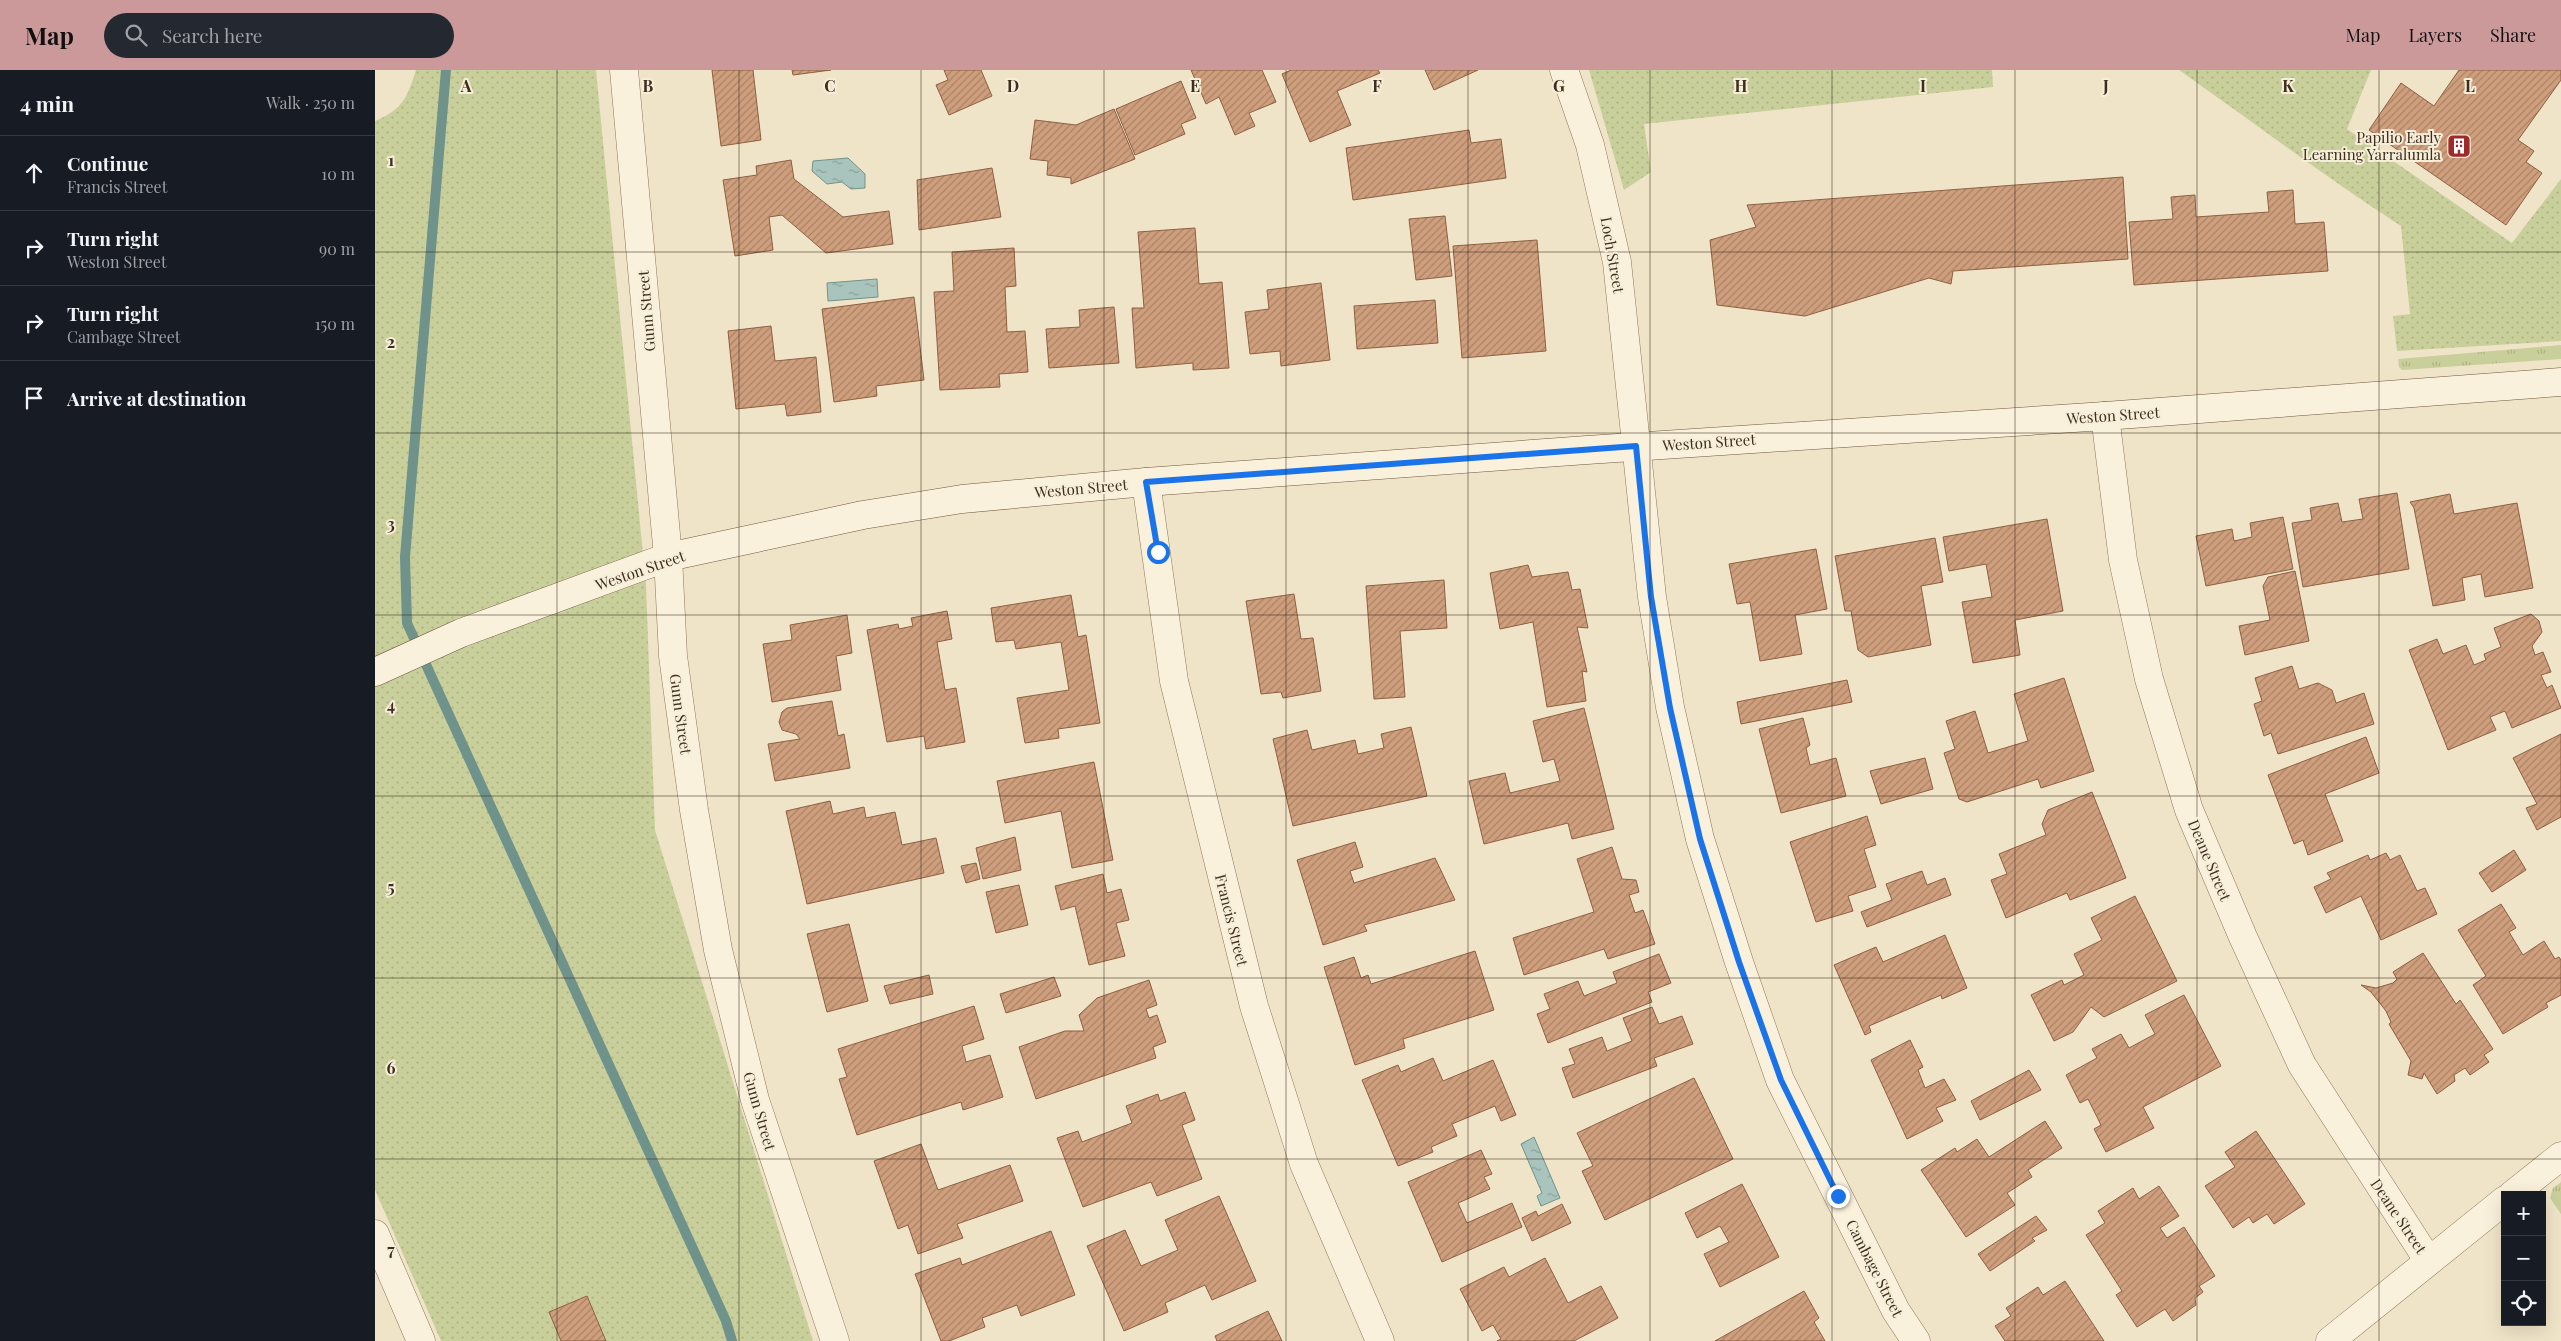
<!DOCTYPE html>
<meta charset="utf-8">
<style>
:root{--surface:#171b24;--page:#242831;--text:#f1f3f6;--muted:#9ea1a6;--line:#363941;--accent:#cc999b}
body{margin:0;font-family:"Playfair Display",serif;background:var(--page);color:var(--text)}
.controls{position:absolute;right:15px;bottom:15px;display:grid;overflow:hidden;border-radius:0px;box-shadow:0 5px 20px #0002}
.controls button{width:45px;height:45px;display:grid;place-items:center;padding:0;border:0;border-bottom:1px solid var(--line);background:var(--surface);color:var(--text);font:25px sans-serif}
.stop{position:absolute;width:15px;height:15px;margin:-11px;border:4px solid #1a73e8;border-radius:50%;background:#fff}
.stop.end{background:#1a73e8;border-color:#fff;box-shadow:0 1px 5px #0008}
.list{margin:0;padding:0;list-style:none}
h2{display:flex;justify-content:space-between;align-items:center;height:65px;margin:0;padding:0 20px;font-size:21px}
h2 small{font-size:16px;font-weight:400;color:var(--muted)}
.list li{display:grid;grid-template-columns:32px 1fr auto;gap:15px;align-items:center;box-sizing:border-box;height:75px;padding:0 20px;border-top:1px solid var(--line)}
.list b{display:block;font-size:19px;white-space:nowrap}
.list p{margin:0;font-size:16px;white-space:nowrap;color:var(--muted)}
.list em{font-size:16px;font-style:normal;color:var(--muted)}
.icon{flex:none;width:28px;height:28px;fill:none;stroke:currentColor;stroke-width:2;stroke-linecap:round;stroke-linejoin:round}
.map{position:relative;flex:none;width:2186px;height:1271px;overflow:hidden}
header{display:flex;align-items:center;gap:30px;box-sizing:border-box;height:70px;padding:0 25px;background:var(--accent);color:#111}
header strong{font-size:24px}
nav{display:flex;gap:28px;margin-inline-start:auto;font-size:18px}
.search{width:350px;height:45px;background:var(--page);display:flex;align-items:center;gap:12px;box-sizing:border-box;padding:0 18px;border-radius:28px;color:var(--muted);font-size:19px}
main{display:flex}
aside{flex:1;background:var(--surface)}
.map>svg:first-child{display:block}
.grass{fill:url(#grass-tufts)}
.park{fill:url(#park-dots)}
.water{fill:url(#water-ripples);stroke:#6f938a}
.lines{fill:none;stroke-linecap:round;stroke-linejoin:round}
.stream{stroke:#6f938a;stroke-width:10}
.building{fill:url(#building-hatch);stroke:#8d5f41}
.street-casing{stroke:#8d765c;stroke-width:29}
.secondary-casing{stroke:#6f573f;stroke-width:29}
.street{stroke:#faf1dc;stroke-width:28}
.secondary{stroke:#faf1dc;stroke-width:28}
.route{stroke:#1a73e8;stroke-width:6}
.grid{fill:none;stroke:#3d2e20;stroke-width:1;stroke-opacity:0.55}
.labels{text-anchor:middle;dominant-baseline:central;stroke-width:4;stroke-linejoin:round;paint-order:stroke}
.poi-label{font-size:15px;fill:#3d2e20;stroke:#f7eed8;text-anchor:end}
.street-label{font-size:15px;fill:#3d2e20;stroke:#f7eed8}
.grid-label{font-size:16px;text-anchor:middle;font-weight:bold;fill:#3d2e20;stroke:#f7eed8;stroke-width:4;stroke-linejoin:round;paint-order:stroke}
</style>
<header>
<strong>Map</strong>
<div class="search"><svg class="icon" aria-label="search" viewBox="0 0 24 24"><circle cx="10" cy="10" r="6"/><path d="M15 15l6 6"/></svg>Search here</div>
<nav><a>Map</a><a>Layers</a><a>Share</a></nav>
</header>
<main>
<aside>
<h2>4 min<small>Walk · 250 m</small></h2>
<ul class="list">
<li><svg class="icon" aria-label="ahead" viewBox="0 0 24 24"><path d="M12 20V5M6 11l6-6 6 6"/></svg><div><b>Continue</b><p>Francis Street</p></div><em>10 m</em></li>
<li><svg class="icon" aria-label="right" viewBox="0 0 24 24"><path d="M7 20v-9h11M14 6l5 5-5 5"/></svg><div><b>Turn right</b><p>Weston Street</p></div><em>90 m</em></li>
<li><svg class="icon" aria-label="right" viewBox="0 0 24 24"><path d="M7 20v-9h11M14 6l5 5-5 5"/></svg><div><b>Turn right</b><p>Cambage Street</p></div><em>150 m</em></li>
<li><svg class="icon" aria-label="arrive" viewBox="0 0 24 24"><path d="M6 21V4h12l-3 4 3 4H6"/></svg><div><b>Arrive at destination</b></div></li>
</ul>
</aside>
<div class="map">
<svg width="2186" height="1271" viewBox="0 0 2186 1271">
<defs>
<pattern id="grass-tufts" width="24" height="20" patternUnits="userSpaceOnUse" patternTransform="scale(1.25)"><rect width="24" height="20" fill="#c9cf9b"/><path d="M3 7l-1-3M5 7V3M7 7l1-3M15 17l-1-3M17 17v-4M19 17l1-3" fill="none" stroke="#aeb285"/></pattern>
<pattern id="park-dots" width="8" height="8" patternUnits="userSpaceOnUse" patternTransform="scale(1.25)"><rect width="8" height="8" fill="#c9cf9b"/><path d="M2 2h.1M6 6h.1" fill="none" stroke="#aeb285" stroke-width="1.8" stroke-linecap="round"/></pattern>
<pattern id="water-ripples" width="26" height="14" patternUnits="userSpaceOnUse" patternTransform="scale(1.25)"><rect width="26" height="14" fill="#a9c4bc"/><path d="M2 4q2-2 4 0t4 0M15 11q2-2 4 0t4 0" fill="none" stroke="#8ba098"/></pattern>
<pattern id="building-hatch" width="6" height="6" patternUnits="userSpaceOnUse" patternTransform="scale(1.25)"><rect width="6" height="6" fill="#cf9f7d"/><path d="M-1 1l2-2M0 6l6-6M5 7l2-2" fill="none" stroke="#a98266"/></pattern>
</defs>
<rect width="100%" height="100%" fill="#f0e4c8"/>
<!-- grass -->
<g class="grass">
<path d="M2186,275V289L2027,300L2024,297L2023,289Z"/>
<path d="M2186,1112V1144L2175,1128L2178,1118Z"/>
</g>
<!-- park -->
<g class="park">
<path d="M41,0H221L271,515L280,760L438,1271H66L0,1120V51C28,39 32,28 41,0Z"/>
<path d="M1214,0H1617L1618,17L1269,54L1276,102L1249,120Z"/>
<path d="M1804,0H1996L1972,59L2137,173L2186,109V271L2022,281L2018,246L2035,244L2026,156C1950,107 1878,52 1804,0Z"/>
</g>
<!-- water -->
<g class="water">
<path d="M473,88L490,104V118L476,119L467,112L452,114L437,101L438,91Z"/>
<path d="M502,209L503,227L453,231L452,213Z"/>
<path d="M1159,1067L1185,1128L1166,1136L1162,1126L1167,1123L1146,1074Z"/>
</g>
<g class="lines">
<!-- stream -->
<path class="stream" d="M71,0L30,487L32,553L351,1251L357,1271"/>
</g>
<!-- building -->
<g class="building">
<path d="M337,0H378L386,70L346,76Z"/>
<path d="M417,0H456L418,5Z"/>
<path d="M569,0H606L617,26L574,45L561,15L573,10Z"/>
<path d="M816,0H887L901,32L874,43L880,56L860,65L844,27L831,34Z"/>
<path d="M916,0H1003L1005,3L962,21L976,55L935,72L907,4Z"/>
<path d="M1050,0H1103L1059,20Z"/>
<path d="M2084,0H2186V10L2143,70L2159,81L2151,92L2167,103L2131,155L1994,60L2026,13L2059,36Z"/>
<path d="M806,11L821,48L806,54L810,64L760,85L741,39Z"/>
<path d="M739,39L760,89L696,114V108L672,105L673,91L655,89L660,50L701,55Z"/>
<path d="M1094,60L1096,73L1126,69L1131,108L978,130L971,78Z"/>
<path d="M416,90L419,109L468,147L514,141L518,174L451,183L407,145L394,147L398,180L360,186L348,110L382,105L381,96Z"/>
<path d="M617,98L626,147L544,160L542,110Z"/>
<path d="M1748,107L1753,189L1578,201L1576,214L1554,208L1430,246L1342,235L1335,170L1381,157L1372,135Z"/>
<path d="M1918,120L1920,154L1949,152L1953,201L1759,215L1754,152L1798,149L1796,127L1820,125L1821,147L1894,142L1892,122Z"/>
<path d="M1070,146L1077,206L1041,210L1034,149Z"/>
<path d="M820,158L824,214L847,212L854,298L818,300V293L761,298L757,238H769L763,162Z"/>
<path d="M1162,170L1171,281L1087,288L1078,176Z"/>
<path d="M639,178L641,216L630,217L632,262L650,261L653,302L624,304L625,317L565,320L559,222L579,221L577,182Z"/>
<path d="M946,213L955,290L906,296L905,281L875,284L870,242L894,239L892,220Z"/>
<path d="M539,227L549,310L501,316L502,326L459,332L447,239Z"/>
<path d="M1060,230L1063,273L982,279L979,236Z"/>
<path d="M739,237L744,293L674,298L671,259L705,257L704,240Z"/>
<path d="M396,256L400,291L441,287L446,342L412,346L410,334L361,339L353,261Z"/>
<path d="M2022,423L2034,499L1928,517L1917,453L1937,450L1935,438L1963,433L1967,452L1988,449L1984,429Z"/>
<path d="M2075,424L2079,444L2142,433L2158,518L2110,527L2106,504L2087,508L2090,530L2058,536L2039,438L2035,432Z"/>
<path d="M1908,447L1918,499L1831,516L1821,466L1857,459L1859,471L1877,467L1875,453Z"/>
<path d="M1672,449L1688,541L1640,550L1645,585L1598,593L1587,532L1617,527L1611,494L1574,501L1568,467Z"/>
<path d="M1560,468L1568,512L1546,516L1556,575L1493,587L1483,580L1476,541H1470L1460,486Z"/>
<path d="M1441,479L1452,539L1420,545L1427,584L1385,591L1375,532L1362,534L1354,494Z"/>
<path d="M1153,495L1157,507L1193,502L1197,520L1205,519L1213,558L1202,557L1212,602L1207,601L1211,631L1172,637L1158,552L1125,559L1115,503Z"/>
<path d="M1920,501L1934,571L1870,585L1864,556L1895,550L1888,516L1893,507Z"/>
<path d="M1069,510L1072,558L1025,561L1030,627L999,629L991,516Z"/>
<path d="M919,524L926,569L938,568L946,621L908,628L906,622L886,624L871,531Z"/>
<path d="M696,525L703,567L711,565L725,653L683,659L684,668L650,673L642,628L694,620L686,572L641,579L639,570L621,572L616,538Z"/>
<path d="M572,541L577,569L562,572L570,620L581,618L590,672L551,679L549,666L512,672L492,560L523,554L524,559L538,556L536,548Z"/>
<path d="M2156,544L2164,551L2167,562L2157,576L2160,585L2168,582L2176,602L2166,605L2172,618L2177,615L2186,638L2137,658L2130,641L2115,647L2121,660L2073,680L2034,580L2062,569L2068,584L2091,575L2099,595L2111,590L2109,584L2126,577L2119,558Z"/>
<path d="M472,545L477,583L461,586L466,620L397,632L388,574L417,570L415,555Z"/>
<path d="M1917,596L1924,619L1943,613L1957,620L1961,633L1989,623L1999,654L1903,684L1896,663L1889,666L1879,634L1887,631L1880,608Z"/>
<path d="M1689,608L1719,701L1666,718L1663,709L1592,732L1584,729L1569,683L1580,679L1571,651L1600,641L1613,683L1653,671L1639,624Z"/>
<path d="M1472,610L1477,632L1366,654L1362,632Z"/>
<path d="M457,631L463,666L469,664L475,698L400,711L393,674L425,669L421,664L407,660L404,652L407,642L412,638Z"/>
<path d="M1209,638L1239,759L1197,769L1193,753L1109,774L1094,711L1130,703L1135,723L1185,711L1179,689L1168,692L1158,651Z"/>
<path d="M1428,648L1435,675L1431,678L1435,695L1461,688L1471,726L1406,743L1384,659Z"/>
<path d="M1036,657L1052,726L918,756L898,669L932,660L937,680L980,670L983,684L1009,678L1006,664Z"/>
<path d="M2186,664V747L2162,760L2151,738L2162,734L2138,688Z"/>
<path d="M1991,667L2004,703L1950,724L1968,771L1933,785L1928,770L1919,774L1893,705Z"/>
<path d="M1550,688L1558,719L1506,734L1495,701Z"/>
<path d="M719,692L738,790L697,798L686,741L630,753L622,711Z"/>
<path d="M1717,722L1751,808L1695,830L1692,823L1631,848L1616,810L1632,804L1624,784L1671,765L1667,754L1673,740Z"/>
<path d="M455,731L458,744L489,737L491,748L520,742L527,775L561,768L569,803L432,834L411,741Z"/>
<path d="M1492,746L1501,775L1489,779L1501,817L1473,826L1478,841L1441,852L1415,772Z"/>
<path d="M640,767L646,800L608,809L601,778Z"/>
<path d="M980,772L988,797L975,801L979,813L1060,788L1080,830L989,855L992,861L948,875L922,790Z"/>
<path d="M1237,777L1247,809L1261,810L1264,822L1254,825L1260,843L1268,840L1280,874L1233,889L1229,879L1149,905L1138,868L1219,842L1202,789Z"/>
<path d="M2139,780L2151,800L2117,822L2104,803Z"/>
<path d="M2011,783L2015,790L2025,785L2042,821L2050,818L2062,844L2006,870L1986,826L1951,843L1939,817L1956,809L1952,803L1993,785L1995,790Z"/>
<path d="M601,793L605,809L591,813L586,796Z"/>
<path d="M1547,801L1552,815L1570,808L1576,825L1492,857L1486,842L1517,830L1511,814Z"/>
<path d="M728,804L732,823L746,819L754,850L741,853L750,886L714,895L700,836L686,840L680,816Z"/>
<path d="M644,815L653,855L621,863L611,822Z"/>
<path d="M1760,826L1802,911L1729,947L1716,937L1698,962L1679,971L1656,925L1687,910L1689,915L1709,905L1699,884L1727,870L1716,848Z"/>
<path d="M2126,834L2141,858L2134,862L2148,885L2169,871L2180,889L2184,887L2186,890V925L2171,933L2173,937L2128,964L2098,915L2111,906L2083,860Z"/>
<path d="M474,854L493,931L452,942L432,864Z"/>
<path d="M1570,865L1592,918L1567,929L1566,925L1494,956L1496,962L1490,965L1459,895L1501,877L1508,892Z"/>
<path d="M1100,881L1119,940L1028,969L1030,978L980,995L949,897L979,887L986,908L993,905L996,914Z"/>
<path d="M2048,883L2081,934L2085,930L2118,979L2109,985L2114,992L2095,1005L2090,998L2079,1005L2080,1011L2062,1024L2049,1003L2047,1009L2033,1005L2036,991L2014,954L2016,952L2011,941L1996,922L1986,915L2001,918L2018,913L2022,909L2018,902Z"/>
<path d="M1284,884L1296,913L1273,922L1277,932L1173,973L1162,944L1175,939L1169,924L1203,911L1209,926L1242,913L1238,902Z"/>
<path d="M554,905L558,924L515,934L509,916Z"/>
<path d="M679,907L686,926L631,943L625,924Z"/>
<path d="M774,910L782,935L771,939L774,948L782,945L791,972L778,977L781,988L661,1029L644,977L690,961H709L704,945L722,928Z"/>
<path d="M1809,925L1846,996L1768,1037L1779,1058L1731,1082L1719,1059L1726,1055L1713,1029L1705,1033L1691,1005L1722,988L1717,979L1746,964L1754,978L1780,964L1770,945Z"/>
<path d="M599,936L609,969L587,976L591,992L615,985L628,1027L588,1040L586,1032L482,1065L464,1009L472,1007L463,979Z"/>
<path d="M1277,937L1284,954L1307,946L1318,974L1279,988L1282,996L1198,1028L1187,998L1200,994L1194,979L1227,967L1232,981L1257,971L1248,948Z"/>
<path d="M1535,970L1548,997L1543,1000L1550,1018L1569,1009L1581,1030L1561,1038L1568,1051L1532,1069L1496,990Z"/>
<path d="M1058,988L1068,1011L1118,990L1141,1045L1126,1051L1120,1036L1077,1054L1082,1066L1056,1077L1058,1082L1023,1096L987,1010L1023,995L1026,1002Z"/>
<path d="M1654,1000L1666,1020L1605,1050L1596,1031Z"/>
<path d="M1319,1008L1358,1089L1230,1150L1207,1101L1218,1096L1202,1063Z"/>
<path d="M810,1022L820,1050L807,1055L827,1109L782,1126L776,1112L708,1137L682,1068L703,1061L707,1072L757,1053L751,1036L783,1024L785,1031Z"/>
<path d="M1670,1051L1687,1078L1653,1100L1657,1107L1632,1123L1640,1135L1591,1167L1546,1100L1580,1078L1582,1082L1602,1069L1614,1087Z"/>
<path d="M1881,1061L1930,1134L1899,1154L1892,1144L1878,1153L1874,1147L1858,1158L1830,1116L1860,1097L1850,1082Z"/>
<path d="M546,1074L563,1120L635,1095L648,1131L582,1154L588,1168L543,1184L533,1155L523,1159L499,1091Z"/>
<path d="M1106,1080L1117,1104L1109,1107L1115,1119L1083,1133L1092,1153L1137,1133L1147,1157L1067,1192L1033,1112Z"/>
<path d="M1367,1114L1404,1187L1345,1217L1329,1184L1354,1172L1345,1156L1322,1168L1310,1143Z"/>
<path d="M1784,1116L1804,1146L1785,1158L1792,1168L1809,1157L1840,1206L1824,1216L1828,1222L1820,1228L1821,1235L1798,1251L1790,1239L1762,1257L1741,1225L1747,1221L1711,1165L1730,1153L1723,1141L1758,1118L1764,1129Z"/>
<path d="M844,1126L881,1211L837,1230L830,1215L790,1233L793,1242L749,1261L712,1176L750,1160L766,1196L803,1180L790,1150Z"/>
<path d="M1187,1134L1196,1153L1157,1171L1147,1148L1161,1141L1163,1146Z"/>
<path d="M1661,1146L1672,1160L1657,1168L1660,1171L1615,1201L1603,1184Z"/>
<path d="M676,1161L700,1225L646,1246L642,1235L607,1248L610,1257L574,1271H566L540,1204L585,1188L587,1195Z"/>
<path d="M1170,1188L1193,1233L1226,1216L1243,1248L1199,1271H1122L1126,1269L1118,1255L1107,1261L1085,1219L1129,1197L1134,1207Z"/>
<path d="M1690,1211L1729,1271H1630L1620,1256L1636,1246L1631,1238L1663,1217L1668,1225Z"/>
<path d="M1429,1221L1444,1248L1439,1252L1450,1271H1340Z"/>
<path d="M212,1226L231,1271H186L174,1242Z"/>
<path d="M893,1241L907,1271H842L840,1266Z"/>
</g>
<g class="lines">
<!-- street casing -->
<g class="street-casing">
<g id="street">
<path d="M249,0L293,487L298,586L319,740L343,880L380,1030L460,1271"/>
<path d="M1189,0L1215,75L1242,192L1277,527L1295,637L1325,769L1364,892L1405,1010L1521,1241L1541,1271"/>
<path d="M1730,346L1748,490L1774,609L1814,740L1868,867L1927,995L2053,1190"/>
<path d="M771,412L799,611L879,936L929,1094L1005,1271"/>
<path d="M2137,1125L2186,1086"/>
<path d="M0,1164L46,1271"/>
<path d="M1955,1271L2130,1130"/>
</g>
</g>
<!-- secondary casing -->
<g class="secondary-casing">
<path id="secondary" d="M0,602L86,563L293,487L488,445L587,429L771,412L1212,380L1730,346L2186,312"/>
</g>
<!-- street -->
<use href="#street" class="street"/>
<!-- secondary -->
<use href="#secondary" class="secondary"/>
</g>
<g class="lines">
<!-- route -->
<path class="route" d="M783,482L771,412L1261,376L1276,527L1295,638L1325,769L1364,892L1406,1010L1463,1126"/>
</g>
<!-- grid -->
<path class="grid" d="M182,0V1271M364,0V1271M546,0V1271M729,0V1271M911,0V1271M1093,0V1271M1275,0V1271M1457,0V1271M1640,0V1271M1822,0V1271M2004,0V1271M0,182H2186M0,363H2186M0,545H2186M0,726H2186M0,908H2186M0,1089H2186"/>
<!-- icons -->
<defs>
<g id="building-square" transform="scale(1.25)"><rect x="-9" y="-9" width="18" height="18" rx="4" fill="#9e2a2b" stroke="#f7eed8"/><path d="M-4-6H4V6H1V3H-1V6H-4ZM-2.5-4.3h1.7v1.8h-1.7ZM.8-4.3h1.7v1.8H.8ZM-2.5-1h1.7V.8h-1.7ZM.8-1h1.7V.8H.8Z" fill="#fff"/></g>
</defs>
<g fill-rule="evenodd">
<use href="#building-square" x="2084" y="76"/>
</g>
<g class="labels">
<!-- poi labels -->
<g class="poi-label">
<text x="2066" y="67">Papilio Early<tspan x="2066" dy="17">Learning Yarralumla</tspan></text>
</g>
<!-- street labels -->
<g class="street-label">
<text transform="translate(1238 185) rotate(80)">Loch Street</text>
<text transform="translate(271 241) rotate(-95)">Gunn Street</text>
<text transform="translate(1738 345) rotate(-4)">Weston Street</text>
<text transform="translate(1334 372) rotate(-4)">Weston Street</text>
<text transform="translate(706 418) rotate(-5)">Weston Street</text>
<text transform="translate(265 500) rotate(-19)">Weston Street</text>
<text transform="translate(306 644) rotate(82)">Gunn Street</text>
<text transform="translate(1835 790) rotate(67)">Deane Street</text>
<text transform="translate(857 850) rotate(76)">Francis Street</text>
<text transform="translate(385 1041) rotate(74)">Gunn Street</text>
<text transform="translate(2024 1146) rotate(56)">Deane Street</text>
<text transform="translate(1500 1198) rotate(63)">Cambage Street</text>
</g>
</g>
<g class="grid-label">
<text x="91" y="22">A</text>
<text x="273" y="22">B</text>
<text x="455" y="22">C</text>
<text x="638" y="22">D</text>
<text x="820" y="22">E</text>
<text x="1002" y="22">F</text>
<text x="1184" y="22">G</text>
<text x="1366" y="22">H</text>
<text x="1548" y="22">I</text>
<text x="1731" y="22">J</text>
<text x="1913" y="22">K</text>
<text x="2095" y="22">L</text>
<text x="16" y="96">1</text>
<text x="16" y="278">2</text>
<text x="16" y="460">3</text>
<text x="16" y="641">4</text>
<text x="16" y="823">5</text>
<text x="16" y="1004">6</text>
<text x="16" y="1186">7</text>
</g>
</svg>
<div class="controls">
<button>+</button>
<button>−</button>
<button><svg class="icon" aria-label="locate" viewBox="0 0 24 24"><circle cx="12" cy="12" r="6"/><path d="M12 2v4M12 18v4M2 12h4M18 12h4"/></svg></button>
</div>
<div class="stop" style="left:783px;top:482px"></div>
<div class="stop end" style="left:1463px;top:1126px"></div>
</div>
</main>
